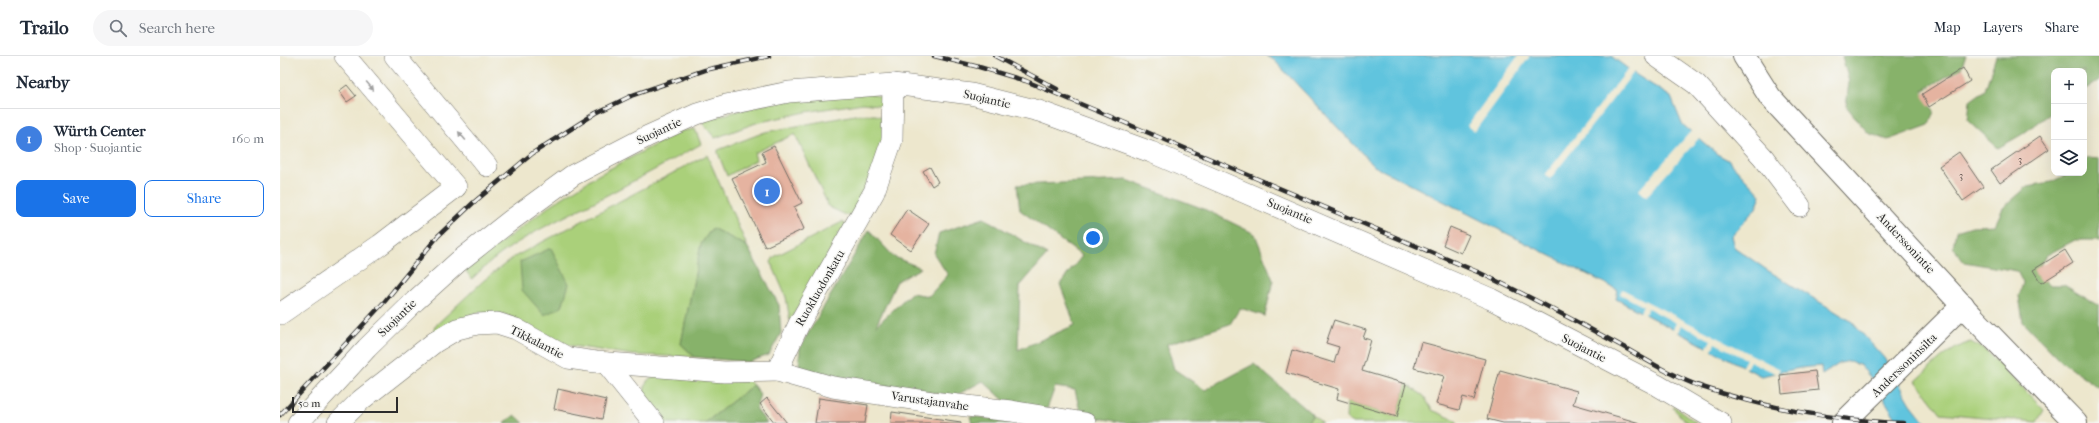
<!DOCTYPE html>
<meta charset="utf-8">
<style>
:root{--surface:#fff;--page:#f6f6f7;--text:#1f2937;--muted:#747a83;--line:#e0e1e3;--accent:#1a73e8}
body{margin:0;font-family:"IM FELL French Canon",serif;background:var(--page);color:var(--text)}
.controls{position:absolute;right:12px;top:12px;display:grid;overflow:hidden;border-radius:8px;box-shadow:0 4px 16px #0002}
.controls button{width:36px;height:36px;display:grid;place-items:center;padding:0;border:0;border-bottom:1px solid var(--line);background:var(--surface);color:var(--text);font:20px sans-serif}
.scale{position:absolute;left:12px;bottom:10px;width:106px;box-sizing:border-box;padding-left:4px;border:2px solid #2b2b2b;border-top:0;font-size:11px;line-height:14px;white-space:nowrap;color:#2b2b2b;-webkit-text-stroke:3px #f6f6f2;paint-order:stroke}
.you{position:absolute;left:813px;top:182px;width:14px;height:14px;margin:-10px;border:3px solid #fff;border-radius:50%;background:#1a73e8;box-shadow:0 0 0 6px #1a73e833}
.badge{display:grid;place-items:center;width:26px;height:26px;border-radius:50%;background:var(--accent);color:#fff;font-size:13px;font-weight:700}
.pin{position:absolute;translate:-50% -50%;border:2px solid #fff;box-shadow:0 1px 4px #0006}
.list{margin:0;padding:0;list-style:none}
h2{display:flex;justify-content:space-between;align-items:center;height:52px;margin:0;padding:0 16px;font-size:17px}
h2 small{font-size:13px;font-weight:400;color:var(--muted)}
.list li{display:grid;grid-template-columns:26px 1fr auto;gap:12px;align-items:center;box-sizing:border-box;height:60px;padding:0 16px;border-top:1px solid var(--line)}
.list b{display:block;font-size:15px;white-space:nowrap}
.list p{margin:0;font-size:13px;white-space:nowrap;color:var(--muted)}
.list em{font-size:13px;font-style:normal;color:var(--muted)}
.actions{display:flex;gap:8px;padding:12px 16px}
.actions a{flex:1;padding:9px 0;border:1px solid var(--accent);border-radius:8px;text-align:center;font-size:14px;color:var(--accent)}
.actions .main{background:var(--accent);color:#fff}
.icon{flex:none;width:22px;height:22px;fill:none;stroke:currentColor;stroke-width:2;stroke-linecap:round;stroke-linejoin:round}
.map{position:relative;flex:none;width:1819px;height:367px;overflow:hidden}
header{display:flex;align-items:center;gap:24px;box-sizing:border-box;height:56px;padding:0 20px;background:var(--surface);border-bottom:1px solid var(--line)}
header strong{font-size:19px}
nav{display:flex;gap:22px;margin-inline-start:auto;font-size:14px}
.search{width:280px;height:36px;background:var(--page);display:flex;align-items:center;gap:10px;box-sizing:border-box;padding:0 14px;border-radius:22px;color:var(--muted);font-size:15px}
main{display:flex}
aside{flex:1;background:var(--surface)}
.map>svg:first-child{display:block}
.green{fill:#aad07a;stroke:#6a7e52}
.forest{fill:#87b26a;stroke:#596e4a}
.water{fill:#60c4de;stroke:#467884}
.pier{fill:#ede7cd}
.building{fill:#e5b3a0}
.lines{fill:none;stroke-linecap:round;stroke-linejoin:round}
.minor-casing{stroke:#6f6d64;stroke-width:22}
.major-casing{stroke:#6f6d64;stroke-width:24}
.minor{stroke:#fff;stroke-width:21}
.major{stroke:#fff;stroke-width:22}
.rail-casing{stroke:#2b2b2b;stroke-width:4.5}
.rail{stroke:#f6f6f2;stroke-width:3;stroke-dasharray:9;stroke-linecap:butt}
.oneway{fill:#a0a0a0}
.labels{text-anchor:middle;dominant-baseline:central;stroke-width:3;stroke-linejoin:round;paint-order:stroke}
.number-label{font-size:10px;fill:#5a4d48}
.street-label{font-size:12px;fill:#2b2b2b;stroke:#f6f6f2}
</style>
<header>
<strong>Trailo</strong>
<div class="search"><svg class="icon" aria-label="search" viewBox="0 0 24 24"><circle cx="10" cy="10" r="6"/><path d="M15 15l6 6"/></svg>Search here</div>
<nav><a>Map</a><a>Layers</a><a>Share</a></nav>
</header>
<main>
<aside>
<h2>Nearby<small></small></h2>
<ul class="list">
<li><span class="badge" style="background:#3f7fe0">1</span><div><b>Würth Center</b><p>Shop · Suojantie</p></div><em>160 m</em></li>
</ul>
<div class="actions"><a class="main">Save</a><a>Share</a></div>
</aside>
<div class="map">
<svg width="1819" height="367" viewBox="0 0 1819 367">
<rect width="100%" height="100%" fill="#f6f6f2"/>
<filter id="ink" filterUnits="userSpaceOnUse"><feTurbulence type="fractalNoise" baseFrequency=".025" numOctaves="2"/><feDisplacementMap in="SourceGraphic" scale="8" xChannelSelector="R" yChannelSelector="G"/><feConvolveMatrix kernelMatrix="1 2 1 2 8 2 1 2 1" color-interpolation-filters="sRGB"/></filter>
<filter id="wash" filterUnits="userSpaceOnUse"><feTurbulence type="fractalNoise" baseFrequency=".012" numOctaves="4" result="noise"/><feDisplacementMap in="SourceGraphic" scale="16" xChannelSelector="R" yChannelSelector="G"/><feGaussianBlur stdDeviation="0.9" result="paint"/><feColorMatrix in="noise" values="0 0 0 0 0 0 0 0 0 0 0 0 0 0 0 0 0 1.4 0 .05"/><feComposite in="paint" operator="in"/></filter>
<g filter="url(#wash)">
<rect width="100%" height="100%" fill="#ede7cd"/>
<!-- green -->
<g class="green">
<path d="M589,37L601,41L604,45V50L583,47L526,56L476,67L435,82L423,68L424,64L496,45Z"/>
<path d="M575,59H596L606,63L599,118L573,159H566L549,151L515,78L474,97L476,104L447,120L438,97V94L485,76Z"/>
<path d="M415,73L421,88C386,108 350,127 314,146C270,168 227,187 192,223L185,214L271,149L318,119L401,75Z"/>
<path d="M427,99L467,190L432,172L421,188L401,288L415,301L353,299L286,289L224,258L196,257L153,278L155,270L203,225L234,201Z"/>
<path d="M562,166L566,168L510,265L506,241L491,206L494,201Z"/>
<path d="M1691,286L1707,296L1764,354L1757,366L1661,357L1636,325C1653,310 1669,292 1691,286Z"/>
<path d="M378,319L469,325L473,329L425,367H385L363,338L367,325Z"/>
<path d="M1126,328L1144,340L1152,354L1175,364L1178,367H1072L1066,362L1067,346L1117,361Z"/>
<path d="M1395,351L1417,367H1407L1393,352Z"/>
<path d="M1033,359L1042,367H1027Z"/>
</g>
<!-- forest -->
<g class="forest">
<path d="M1562,0H1686L1681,12L1642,35L1654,55L1649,69L1608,84L1588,77L1566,50L1569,26Z"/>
<path d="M1716,0H1819V24L1804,34V15H1774V55L1741,79L1718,92L1688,64L1690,45L1705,34Z"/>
<path d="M1808,102L1819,103V186L1817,184H1795L1765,200L1757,215L1769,229H1784L1819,250V332L1780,304L1743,266L1739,240L1743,227L1737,215L1684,206L1673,191L1676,175L1692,170L1715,169L1723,152L1748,130L1771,126L1790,117H1804V106Z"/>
<path d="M847,124L924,153L975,178L993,224L985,260L960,252L950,268L887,288L894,313L925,334L974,308L1033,359L1027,367H846L801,359L795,334L775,331L767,353L727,347L703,325L675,340L595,329L519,312L520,291L589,174L614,201L641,212L617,225L596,270L631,237L649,240L668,219L654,198L659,177L704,162L767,199L740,230L738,294L795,269L780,228L802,200L740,154L737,129Z"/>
<path d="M432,172L467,190L499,249L501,277L489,299L469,306L415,301L401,288L421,188Z"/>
<path d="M271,192L289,228L282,251L264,259L242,234L240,206Z"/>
<path d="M473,329L480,338L476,353L487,367H425Z"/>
<path d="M235,359L244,367H224Z"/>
<path d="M690,360L729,365L730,367H692Z"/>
</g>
<!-- water -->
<path class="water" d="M986,0H1331L1355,18L1391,41L1402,68L1437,98L1448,104L1481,139L1476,152L1451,180L1454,191L1487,214L1571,265L1604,302L1631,348L1646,367H1619L1590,321L1581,310L1570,305L1560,307L1542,319L1541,310L1520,312L1481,320L1336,243L1338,234L1094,110L994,4Z"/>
<!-- pier -->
<g class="pier">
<path d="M1238,0H1250L1195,75L1187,70Z"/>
<path d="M1349,12L1354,16L1270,123L1265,119Z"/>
<path d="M1412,74L1420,81L1366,141L1359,134Z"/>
<path d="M1342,233L1500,313L1497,318L1470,305L1465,314L1461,312L1466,303L1435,287L1431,296L1426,293L1431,284L1401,269L1397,278L1392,275L1396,267L1368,252L1364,260L1359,258L1363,250L1340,238Z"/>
</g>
<g id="blocks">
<!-- building -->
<g class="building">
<path d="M1683,12L1690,25L1649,51L1642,38Z"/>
<path d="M67,29L76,40L67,46L59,35Z"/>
<path d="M1760,80L1769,93L1720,127L1711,114Z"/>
<path d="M494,90L522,147L514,151L524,173L485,191L452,122L486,106L482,96Z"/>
<path d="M1679,96L1703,131L1683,145L1659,110Z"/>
<path d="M650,111L658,126L652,130L643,115Z"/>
<path d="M627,153L649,168L631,194L610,179Z"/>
<path d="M1170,171L1189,179L1181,197L1163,189Z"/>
<path d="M1785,194L1793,207L1761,227L1753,214Z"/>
<path d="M1054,264L1086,274L1083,282L1091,284L1082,315L1126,328L1117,361L1057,343L1059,333L1006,317L1012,294L1054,307L1059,291L1046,287Z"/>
<path d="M1141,286L1205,303L1194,344L1183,341L1179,354L1156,348L1164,320L1134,312Z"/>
<path d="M1220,314L1297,335L1293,348L1360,367H1223L1207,363Z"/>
<path d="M1535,315L1538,334L1502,338L1500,319Z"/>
<path d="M278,333L326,344L322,363L274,353Z"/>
<path d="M487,342L507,367H495L480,348Z"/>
<path d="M539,342L588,349L585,367H535Z"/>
<path d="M612,356L681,366V367H611Z"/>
</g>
</g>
</g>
<g filter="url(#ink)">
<use href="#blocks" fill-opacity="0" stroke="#6f6d64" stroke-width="1"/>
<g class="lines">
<!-- minor casing -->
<g class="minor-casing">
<g id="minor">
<path d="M115,0L207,110"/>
<path d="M1376,0L1416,28L1483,101L1520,150"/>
<path d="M0,258L100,189L176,131L65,0"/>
<path d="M326,307L374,367"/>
<path d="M497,315L553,331L652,346L731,355L805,367"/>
<path d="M18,367L87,292L135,245L178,206L230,165L293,119L368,80L417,58L446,49L509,36L613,28L691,38L759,55L871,96L1211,243L1377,329L1441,367"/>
<path d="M58,367L81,344L155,286L177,273L197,268L217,267L236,273L288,302L316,306L444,316L497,315L519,268L594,136L612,84L613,28"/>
</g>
</g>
<!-- major casing -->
<g class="major-casing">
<g id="major">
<path d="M1464,0L1490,41L1693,261L1796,367"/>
<path d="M1563,367L1683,249"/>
</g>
</g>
<!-- minor -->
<use href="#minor" class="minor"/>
<!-- major -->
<use href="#major" class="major"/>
<!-- rail casing -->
<g class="rail-casing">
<g id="rail">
<path d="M654,0L699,11L746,25L1200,217C1247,239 1292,263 1338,288C1365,303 1393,321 1422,331C1485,352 1557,365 1624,367"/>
<path d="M715,0L777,33"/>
<path d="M0,359L105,245L158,180L193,147L253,97L316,57L353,39L425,14L489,0"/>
</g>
</g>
<!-- rail -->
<use href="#rail" class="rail"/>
</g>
<!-- one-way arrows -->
<defs><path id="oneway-solid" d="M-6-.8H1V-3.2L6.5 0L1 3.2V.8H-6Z"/></defs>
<g class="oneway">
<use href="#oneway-solid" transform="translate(90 30) rotate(50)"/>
<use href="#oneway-solid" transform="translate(182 80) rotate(-130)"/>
</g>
</g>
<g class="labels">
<!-- number labels -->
<g class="number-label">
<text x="1740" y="104">3</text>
<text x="1681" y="120">3</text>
</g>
<!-- street labels -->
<g class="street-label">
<text transform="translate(707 43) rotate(13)">Suojantie</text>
<text transform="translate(379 75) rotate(-25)">Suojantie</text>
<text transform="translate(1010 155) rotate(23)">Suojantie</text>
<text transform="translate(1626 187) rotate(47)">Anderssonintie</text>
<text transform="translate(540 232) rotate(-60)">Ruokluodonkatu</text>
<text transform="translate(117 262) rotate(-44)">Suojantie</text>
<text transform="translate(257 286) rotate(27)">Tikkalantie</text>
<text transform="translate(1304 292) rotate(27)">Suojantie</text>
<text transform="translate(1624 309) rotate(-44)">Anderssoninsilta</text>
<text transform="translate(650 345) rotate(8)">Varustajanvahe</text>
</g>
</g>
</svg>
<div class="controls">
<button>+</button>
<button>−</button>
<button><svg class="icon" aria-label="layers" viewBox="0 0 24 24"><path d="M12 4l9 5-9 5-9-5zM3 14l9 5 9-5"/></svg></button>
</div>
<div class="scale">50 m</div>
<div class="you"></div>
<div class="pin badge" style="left:487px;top:135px;background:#3f7fe0">1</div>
</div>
</main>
